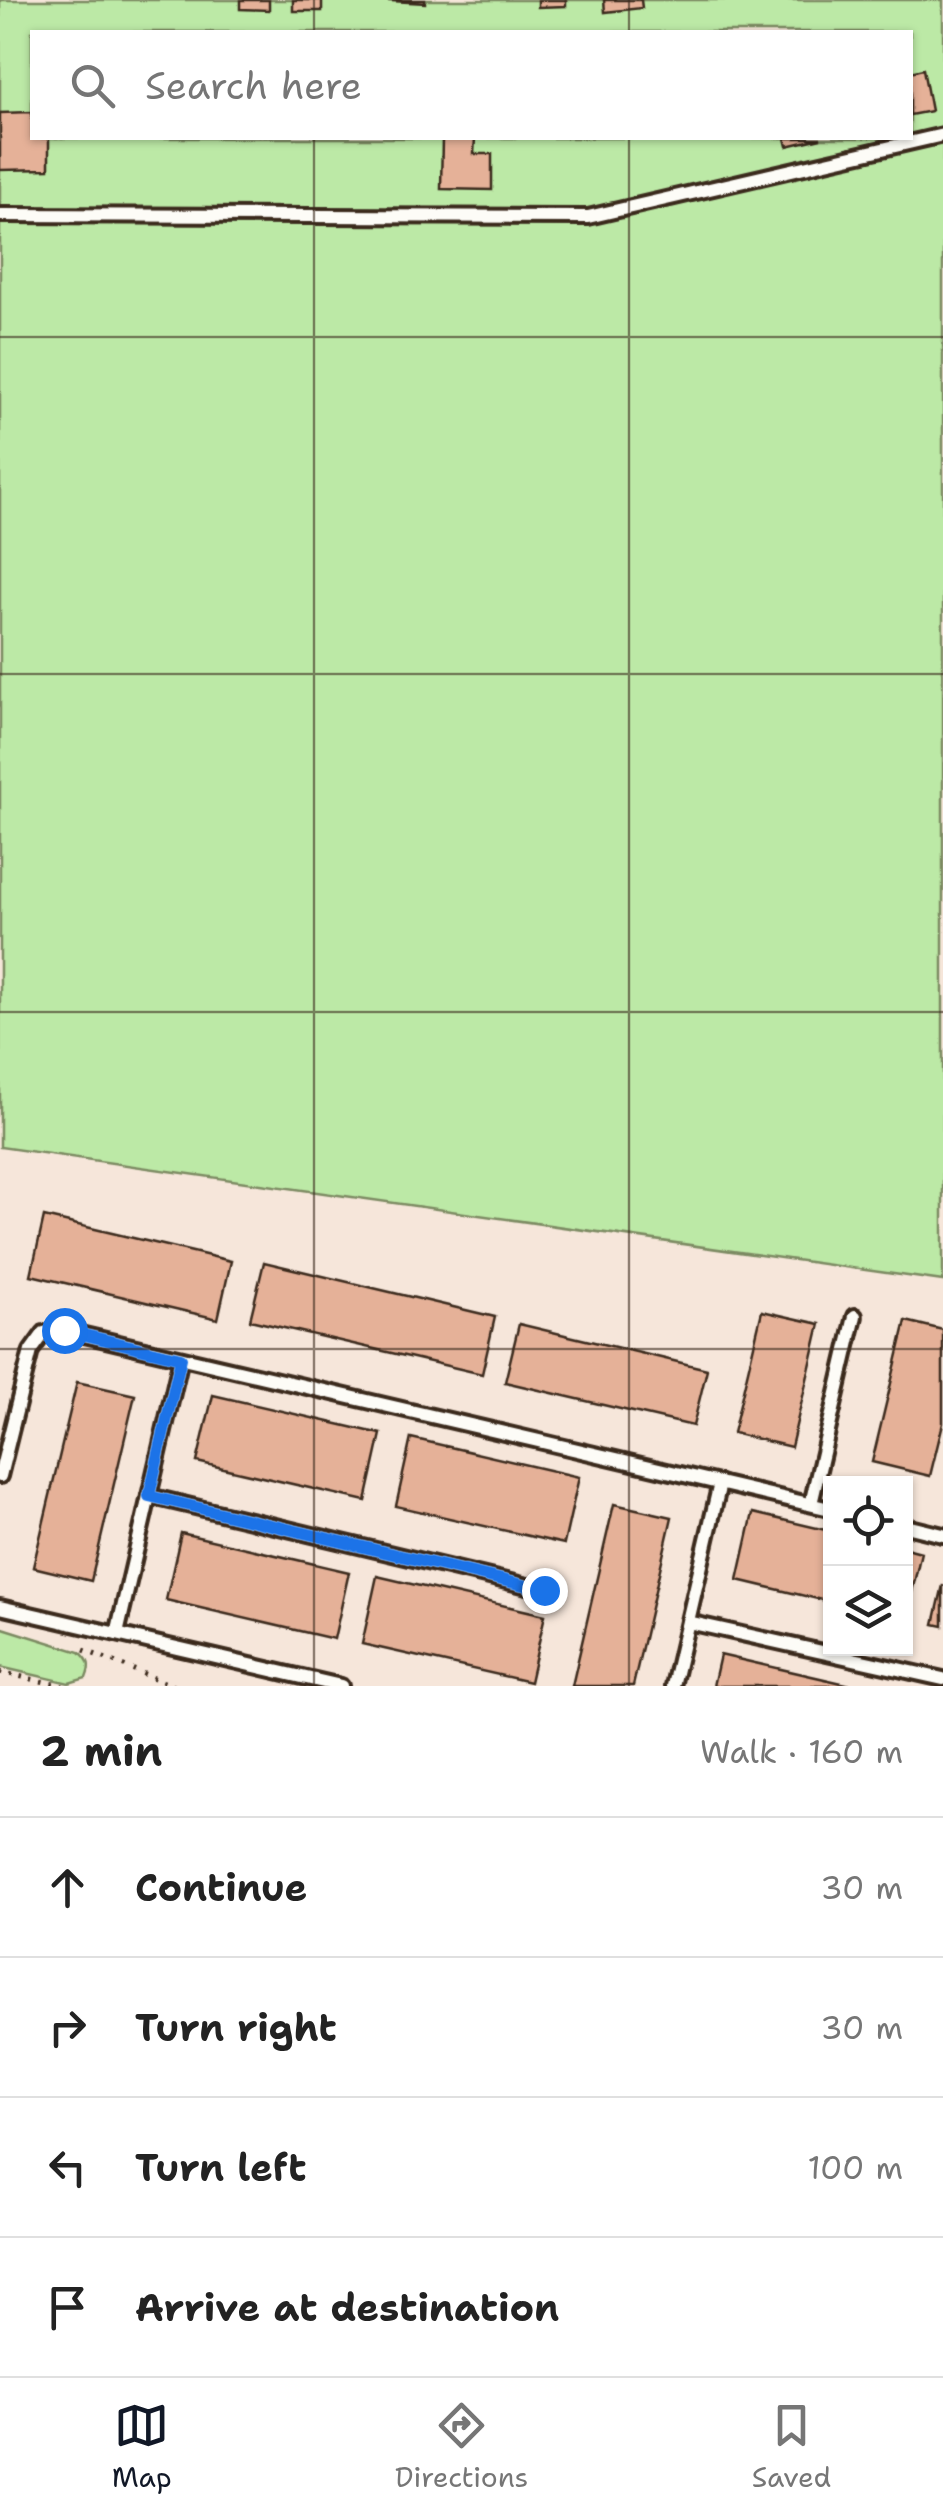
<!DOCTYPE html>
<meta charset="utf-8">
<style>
:root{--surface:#fff;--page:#f2f2f2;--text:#222;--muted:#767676;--line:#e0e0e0;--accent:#111827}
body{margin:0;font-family:"Shantell Sans",sans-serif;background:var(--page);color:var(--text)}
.controls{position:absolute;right:30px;bottom:30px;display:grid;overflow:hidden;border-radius:0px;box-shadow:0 2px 8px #0004}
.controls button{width:90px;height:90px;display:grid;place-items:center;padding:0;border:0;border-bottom:2px solid var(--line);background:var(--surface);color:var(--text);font:50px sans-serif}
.stop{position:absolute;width:30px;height:30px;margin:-22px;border:8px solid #1a73e8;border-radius:50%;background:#fff}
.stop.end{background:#1a73e8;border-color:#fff;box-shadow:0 2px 10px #0008}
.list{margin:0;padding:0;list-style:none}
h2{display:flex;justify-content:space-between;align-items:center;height:130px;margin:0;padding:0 40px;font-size:42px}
h2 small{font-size:32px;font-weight:400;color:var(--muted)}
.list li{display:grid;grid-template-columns:65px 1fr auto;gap:30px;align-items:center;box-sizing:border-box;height:140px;padding:0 40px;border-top:2px solid var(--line)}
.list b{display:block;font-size:38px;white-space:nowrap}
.list em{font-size:32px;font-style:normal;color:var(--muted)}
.icon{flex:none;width:55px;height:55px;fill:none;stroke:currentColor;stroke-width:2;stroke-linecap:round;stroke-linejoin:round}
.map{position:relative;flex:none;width:943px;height:1686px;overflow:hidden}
.search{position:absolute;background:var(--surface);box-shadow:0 2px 8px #0004;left:30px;right:30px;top:30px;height:110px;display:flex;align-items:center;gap:25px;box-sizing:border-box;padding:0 35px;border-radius:0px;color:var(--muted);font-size:38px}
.sheet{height:690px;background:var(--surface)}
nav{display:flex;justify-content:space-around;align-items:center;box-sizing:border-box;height:140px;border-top:2px solid var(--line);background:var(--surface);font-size:28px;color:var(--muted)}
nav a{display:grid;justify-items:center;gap:5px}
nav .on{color:var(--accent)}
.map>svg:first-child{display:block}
.green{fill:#bce9a6;stroke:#7c8a62;stroke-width:2.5;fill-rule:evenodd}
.building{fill:#e5b198;stroke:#3b2a1e;stroke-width:2.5}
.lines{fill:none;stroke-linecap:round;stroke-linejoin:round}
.lane-casing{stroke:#3b2a1e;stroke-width:20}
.path{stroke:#3b2a1e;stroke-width:5;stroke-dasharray:2.5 8;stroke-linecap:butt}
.lane{stroke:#fdfcf7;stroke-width:12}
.route{stroke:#1a73e8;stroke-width:12}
.grid{fill:none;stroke:#3b2a1e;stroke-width:2.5;stroke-opacity:0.55}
</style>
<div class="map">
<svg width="943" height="1686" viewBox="0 0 943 1686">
<rect width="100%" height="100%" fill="#f6e6da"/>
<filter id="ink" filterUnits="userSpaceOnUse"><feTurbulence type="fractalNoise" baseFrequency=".01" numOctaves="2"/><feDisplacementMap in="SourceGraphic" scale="20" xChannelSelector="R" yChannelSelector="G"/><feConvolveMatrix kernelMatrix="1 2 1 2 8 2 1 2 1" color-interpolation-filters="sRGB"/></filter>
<g filter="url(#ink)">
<!-- green -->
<g class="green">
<path d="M0,0H943V1281L0,1147ZM32,32H910V138H32Z"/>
<path d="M0,1627L80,1652C90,1661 91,1666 86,1678L69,1683L0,1667Z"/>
</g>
<!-- building -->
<g class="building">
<path d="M240,0H269V10L240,9Z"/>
<rect x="293" y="0" width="29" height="11"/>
<path d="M373,0H425V3Z"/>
<path d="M538,0H566V6L538,7Z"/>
<path d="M604,0H641L642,8L605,12Z"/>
<path d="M923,69L931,111L910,115V72Z"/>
<path d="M32,112V138H49V169L0,170V113Z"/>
<path d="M442,138H475L474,154H492V190L441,189Z"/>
<path d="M785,138H821L787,146Z"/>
<path d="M44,1217L231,1261L218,1319L31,1275Z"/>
<path d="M264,1262L495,1317L482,1374L250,1320Z"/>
<path d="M762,1311L820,1324L791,1447L733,1433Z"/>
<path d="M906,1321L943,1330V1423L930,1476L872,1462Z"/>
<path d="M519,1324L707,1369L693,1426L505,1382Z"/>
<path d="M77,1382L135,1395L91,1581L33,1567Z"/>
<path d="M213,1395L381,1434L366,1501L197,1462Z"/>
<path d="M411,1438L579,1477L564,1544L396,1506Z"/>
<path d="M614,1504L672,1517L633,1686H572Z"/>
<path d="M753,1513L830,1531V1602L738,1580Z"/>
<path d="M181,1533L349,1572L334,1639L166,1600Z"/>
<path d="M906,1548L921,1552L906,1619Z"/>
<path d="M377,1576L545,1615L530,1682L362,1644Z"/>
<path d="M943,1585V1626L934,1624Z"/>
<path d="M720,1655L855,1686H713Z"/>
</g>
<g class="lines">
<!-- lane casing -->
<g class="lane-casing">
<g id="lane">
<path d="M0,215L588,217L943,135"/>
<path d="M0,1476L31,1351L44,1333L63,1330L830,1509"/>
<path d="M149,1496L544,1590"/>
<path d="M811,1504L855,1316"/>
<path d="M906,1526L943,1535"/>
<path d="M0,1607L341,1686"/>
<path d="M688,1622L943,1679"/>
<path d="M117,1634L181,1358"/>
<path d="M673,1686L720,1483"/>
</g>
</g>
<!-- path -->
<g class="path">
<path d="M84,1650L174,1686"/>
<path d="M0,1672L63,1686"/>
</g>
<!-- lane -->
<use href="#lane" class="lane"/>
</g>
</g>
<g class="lines" filter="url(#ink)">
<!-- route -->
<path class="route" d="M64,1330L181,1358L149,1496L544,1590"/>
</g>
<!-- grid -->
<path class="grid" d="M314,0V32M629,0V32M314,138V1686M629,138V1686M0,337H943M0,674H943M0,1012H943M0,1349H943"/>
</svg>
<div class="controls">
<button><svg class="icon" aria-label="locate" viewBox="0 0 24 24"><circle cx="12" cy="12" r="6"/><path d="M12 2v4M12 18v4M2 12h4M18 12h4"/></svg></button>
<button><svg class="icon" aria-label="layers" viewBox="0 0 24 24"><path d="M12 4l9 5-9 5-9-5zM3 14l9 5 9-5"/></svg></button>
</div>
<div class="stop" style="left:64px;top:1330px"></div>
<div class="stop end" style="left:544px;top:1590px"></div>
<div class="search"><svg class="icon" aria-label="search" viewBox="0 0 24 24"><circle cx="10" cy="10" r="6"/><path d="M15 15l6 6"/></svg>Search here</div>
</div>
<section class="sheet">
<h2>2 min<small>Walk · 160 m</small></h2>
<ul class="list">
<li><svg class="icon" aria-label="ahead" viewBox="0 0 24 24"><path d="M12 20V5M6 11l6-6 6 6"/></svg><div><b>Continue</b></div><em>30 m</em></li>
<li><svg class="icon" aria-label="right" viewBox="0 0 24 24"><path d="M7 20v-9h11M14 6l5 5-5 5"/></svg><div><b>Turn right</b></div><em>30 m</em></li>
<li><svg class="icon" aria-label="left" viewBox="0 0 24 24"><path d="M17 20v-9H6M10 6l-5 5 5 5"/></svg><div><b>Turn left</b></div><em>100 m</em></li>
<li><svg class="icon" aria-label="arrive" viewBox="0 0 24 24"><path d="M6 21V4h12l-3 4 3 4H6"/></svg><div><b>Arrive at destination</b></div></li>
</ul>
</section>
<nav>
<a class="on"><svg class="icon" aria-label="map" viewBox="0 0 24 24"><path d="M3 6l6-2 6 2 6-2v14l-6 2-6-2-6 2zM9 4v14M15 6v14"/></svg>Map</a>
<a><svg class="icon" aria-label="directions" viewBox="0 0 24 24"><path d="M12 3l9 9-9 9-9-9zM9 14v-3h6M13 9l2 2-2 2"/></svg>Directions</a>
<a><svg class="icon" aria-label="saved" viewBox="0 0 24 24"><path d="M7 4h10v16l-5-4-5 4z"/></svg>Saved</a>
</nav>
